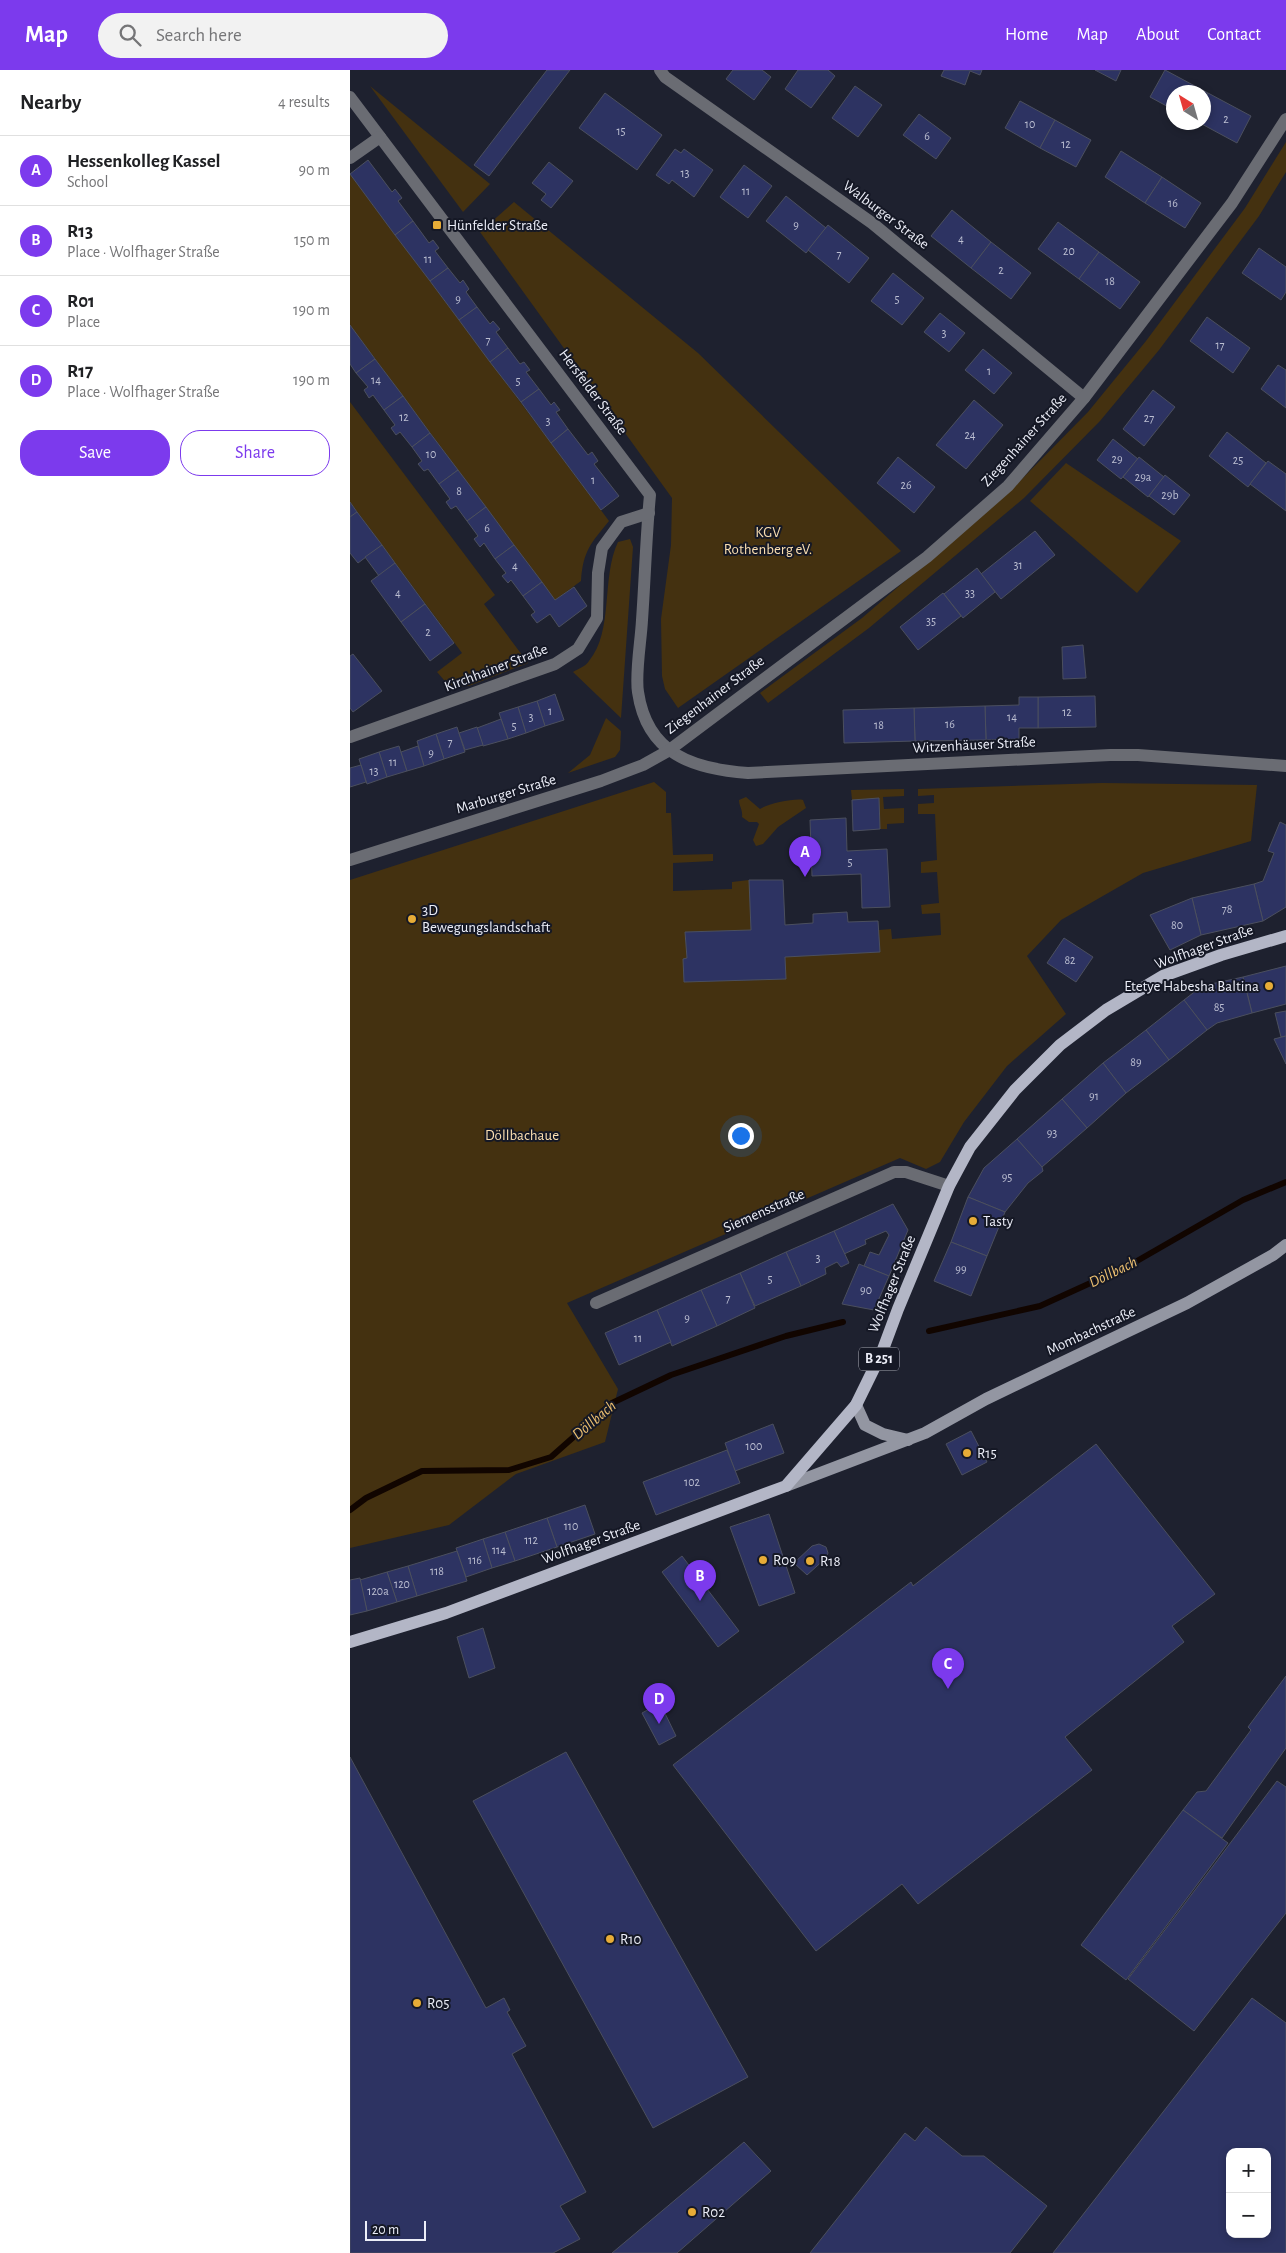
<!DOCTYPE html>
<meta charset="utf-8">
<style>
:root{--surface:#fff;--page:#f2f2f2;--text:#202124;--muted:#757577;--line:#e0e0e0;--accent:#7c3aed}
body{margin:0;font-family:"Alegreya Sans",sans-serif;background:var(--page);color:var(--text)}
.controls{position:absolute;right:15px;bottom:15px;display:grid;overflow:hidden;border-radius:10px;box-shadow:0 2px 8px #0003}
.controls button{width:45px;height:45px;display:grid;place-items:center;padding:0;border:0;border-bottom:1px solid var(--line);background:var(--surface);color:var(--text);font:25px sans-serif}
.compass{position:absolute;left:816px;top:15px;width:45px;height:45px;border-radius:50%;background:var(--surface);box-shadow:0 2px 8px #0003;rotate:323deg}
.scale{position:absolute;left:15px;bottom:12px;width:61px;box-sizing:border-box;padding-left:5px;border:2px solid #eceef8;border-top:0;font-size:14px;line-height:18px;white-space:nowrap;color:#eceef8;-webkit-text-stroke:4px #151825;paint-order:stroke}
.you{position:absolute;left:390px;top:1065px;width:18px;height:18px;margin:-12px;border:4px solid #fff;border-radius:50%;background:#1a73e8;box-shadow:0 0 0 8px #1a73e833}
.badge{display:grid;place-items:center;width:32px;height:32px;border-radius:50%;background:var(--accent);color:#fff;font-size:16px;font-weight:700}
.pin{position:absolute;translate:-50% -41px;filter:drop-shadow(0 1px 2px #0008)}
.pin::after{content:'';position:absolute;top:26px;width:18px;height:15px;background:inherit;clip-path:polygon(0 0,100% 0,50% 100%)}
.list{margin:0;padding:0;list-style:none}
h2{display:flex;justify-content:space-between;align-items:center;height:65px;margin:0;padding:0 20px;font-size:21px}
h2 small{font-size:16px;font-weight:400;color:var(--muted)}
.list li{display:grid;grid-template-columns:32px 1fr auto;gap:15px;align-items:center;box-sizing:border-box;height:70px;padding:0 20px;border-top:1px solid var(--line)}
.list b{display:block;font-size:19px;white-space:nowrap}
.list p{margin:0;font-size:16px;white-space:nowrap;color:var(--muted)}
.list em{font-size:16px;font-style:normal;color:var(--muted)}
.actions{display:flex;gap:10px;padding:15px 20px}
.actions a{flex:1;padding:11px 0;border:1px solid var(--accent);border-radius:20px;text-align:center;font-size:18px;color:var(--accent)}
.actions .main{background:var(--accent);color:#fff}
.icon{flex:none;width:28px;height:28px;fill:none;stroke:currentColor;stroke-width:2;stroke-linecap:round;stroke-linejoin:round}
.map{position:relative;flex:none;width:936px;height:2183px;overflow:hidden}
header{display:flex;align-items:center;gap:30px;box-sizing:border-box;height:70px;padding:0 25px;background:var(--accent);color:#fff}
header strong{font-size:24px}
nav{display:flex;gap:28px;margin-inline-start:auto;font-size:18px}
.search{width:350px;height:45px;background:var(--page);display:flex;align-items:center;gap:12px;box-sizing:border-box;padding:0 18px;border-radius:28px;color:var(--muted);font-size:19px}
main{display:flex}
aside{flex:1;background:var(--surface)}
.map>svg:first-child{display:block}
.green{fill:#443110}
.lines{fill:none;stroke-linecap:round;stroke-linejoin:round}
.stream{stroke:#110500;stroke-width:6}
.building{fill:#2d3362;stroke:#4b4f5e;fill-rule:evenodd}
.street{stroke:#6a6c73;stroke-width:12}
.secondary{stroke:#9396a2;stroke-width:12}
.primary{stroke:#b3b6c6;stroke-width:12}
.poi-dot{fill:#e7ac37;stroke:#151825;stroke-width:2}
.labels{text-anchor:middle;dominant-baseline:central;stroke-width:4;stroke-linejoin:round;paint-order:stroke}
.number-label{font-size:12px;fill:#bcbfd2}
.shield{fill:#151825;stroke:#acaeb9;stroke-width:1}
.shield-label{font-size:14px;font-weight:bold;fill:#eceef8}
.street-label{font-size:15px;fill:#eceef8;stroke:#151825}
.poi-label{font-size:15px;fill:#eceef8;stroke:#151825;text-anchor:start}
.park-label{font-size:15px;fill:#fbdfb1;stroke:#151825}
.water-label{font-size:16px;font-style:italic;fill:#eec070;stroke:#151825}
</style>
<header>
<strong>Map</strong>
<div class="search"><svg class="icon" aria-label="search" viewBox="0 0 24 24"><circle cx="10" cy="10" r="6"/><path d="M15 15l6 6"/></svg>Search here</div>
<nav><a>Home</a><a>Map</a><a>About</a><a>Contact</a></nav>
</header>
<main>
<aside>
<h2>Nearby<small>4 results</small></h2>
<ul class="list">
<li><span class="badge">A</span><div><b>Hessenkolleg Kassel</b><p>School</p></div><em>90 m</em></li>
<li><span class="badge">B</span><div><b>R13</b><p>Place · Wolfhager Straße</p></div><em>150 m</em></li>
<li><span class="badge">C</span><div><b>R01</b><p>Place</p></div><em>190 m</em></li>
<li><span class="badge">D</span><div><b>R17</b><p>Place · Wolfhager Straße</p></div><em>190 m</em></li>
</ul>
<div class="actions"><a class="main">Save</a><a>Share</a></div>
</aside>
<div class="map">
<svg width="936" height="2183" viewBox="0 0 936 2183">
<rect width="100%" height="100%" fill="#1e212f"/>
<!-- green -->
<g class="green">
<path d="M20,16L140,114L113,142Z"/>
<path d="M936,72V102L909,146L809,280L750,351L674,428L519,558L418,633L410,623L512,548L663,418L738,342L796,271L895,138Z"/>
<path d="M0,104L259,451C241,473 233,481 231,511L205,530L0,255Z"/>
<path d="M164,132L348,283L551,481L328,638L315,619L312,606L311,549L321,475L322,428L130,162Z"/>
<path d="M0,332L145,525L134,534L178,593L119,616L100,617L87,602L112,583L0,432Z"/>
<path d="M716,393L831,471L787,523L680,431Z"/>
<path d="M280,469L283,477L271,648L223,602C228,599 236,596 239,591C264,561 251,507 268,472Z"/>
<path d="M256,648L271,661L270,680L265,687L218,703L240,685Z"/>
<path d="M304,712L316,722V743H321L323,785L363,784V791L323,793V821L382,819V812L399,810L401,860L335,862L337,888L333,889L334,912L436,909L435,887L529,860L541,859L542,869L591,865L590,843L572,844L571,835L589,833L587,802L571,803V792L587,790L585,744H568V734L584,733V725L568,726V719L752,713L907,715L901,771L793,803L711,850L677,886L716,944L657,996L614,1052L590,1092L576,1099L550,1088L217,1233L268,1319L255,1372L166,1404L99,1455L0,1478V810Z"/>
<path d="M554,719V726L533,727L534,739L554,738V753L537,754V759H530L529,729L502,730L501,720Z"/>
<path d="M396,727L410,739C417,734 445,728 453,730L456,738L428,757L413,774L406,776L403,770L409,754L407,752H399L392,747C393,740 389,736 389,730Z"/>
</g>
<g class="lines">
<!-- stream -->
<g class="stream">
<path d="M579,1261L690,1236L780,1195L893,1130L936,1112"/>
<path d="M0,1440L16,1428L72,1401L159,1400L201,1387L262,1333L321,1305L436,1266L493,1252"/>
</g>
</g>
<!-- building -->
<g class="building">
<path d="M197,0H220L139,106L124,95Z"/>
<path d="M383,0H412L421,7L404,30L376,9Z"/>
<path d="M448,0H478L485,6L461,38L435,19Z"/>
<path d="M594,0H632L630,5L620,1L615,15L591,6Z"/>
<path d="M745,0H771L766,11Z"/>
<path d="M815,0L858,23L854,32V22H824V40L800,27Z"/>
<path d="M505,16L532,35L508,67L482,48Z"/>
<path d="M255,23L312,65L287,100L229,58Z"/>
<path d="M858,23L901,46L887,73L848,52H854V32Z"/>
<path d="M670,31L705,50L690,78L655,58Z"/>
<path d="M569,44L601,68L586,89L553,65Z"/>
<path d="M705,50L741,70L726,97L690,78Z"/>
<path d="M325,79L331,83L334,79L363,100L344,127L322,110L319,114L306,105Z"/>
<path d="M771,81L812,107L795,133L755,107Z"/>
<path d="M18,90L42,122L45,119L52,128L48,131L63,151L45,165L0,104Z"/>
<path d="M199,92L223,111L201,138L191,130L196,124L182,113Z"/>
<path d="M394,95L422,116L398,148L370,127Z"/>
<path d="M812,107L851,133L835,158L795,133Z"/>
<path d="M436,126L476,158L456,183L416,151Z"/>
<path d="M602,140L641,172L621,198L581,166Z"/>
<path d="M63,151L79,173L83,170L89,178L85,181L98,198L80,211L45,165Z"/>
<path d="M708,152L749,182L729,209L688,179Z"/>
<path d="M478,155L519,188L499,213L458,180Z"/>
<path d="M641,172L681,203L661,229L621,198Z"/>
<path d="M909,178L936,197V222L931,230L892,203Z"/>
<path d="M749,182L790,212L770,239L729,209Z"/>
<path d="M98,198L110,213L113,210L119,219L116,222L127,237L109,250L80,211Z"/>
<path d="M543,203L574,228L552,255L521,231Z"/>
<path d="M127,237L140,254L143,251L150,259L146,262L158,278L140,292L109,250Z"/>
<path d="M590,243L615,263L599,282L574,262Z"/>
<path d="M857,247L900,278L883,303L840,271Z"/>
<path d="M0,255L25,289L6,303L0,294Z"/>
<path d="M158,278L170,294L174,292L180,300L176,302L189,319L171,332L140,292Z"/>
<path d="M633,279L662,303L644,324L615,300Z"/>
<path d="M25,289L53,326L34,340L23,325L19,328L14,320L18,317L6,303Z"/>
<path d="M928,295L936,300V338L911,319Z"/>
<path d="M189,319L201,335L204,332L210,340L206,342L218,359L201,373L171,332Z"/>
<path d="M803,320L825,337L794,376L773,359Z"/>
<path d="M53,326L80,363L62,377L50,362L46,365L41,358L45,355L34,340Z"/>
<path d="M624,330L653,355L616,399L586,375Z"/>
<path d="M218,359L238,385L242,382L248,391L244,394L269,426L251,440L201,373Z"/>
<path d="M877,362L916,393L898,417L859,386Z"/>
<path d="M80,363L108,400L89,414L78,399L74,401L68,394L72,391L62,377Z"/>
<path d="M763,369L788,389L771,409L747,390Z"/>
<path d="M548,387L585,417L564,443L527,413Z"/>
<path d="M789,387L814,407L798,427L773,407Z"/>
<path d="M918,391L936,404V441L900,414Z"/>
<path d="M108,400L136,437L117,451L106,436L101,439L96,432L100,429L89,414Z"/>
<path d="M815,405L840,425L824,445L799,426Z"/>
<path d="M0,432L7,442L0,447Z"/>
<path d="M136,437L164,475L145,489L134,473L130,477L124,469L128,466L117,451Z"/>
<path d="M7,442L32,475L8,493L0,483V447Z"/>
<path d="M685,461L705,485L651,529L631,504Z"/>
<path d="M32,475L45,493L29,506L15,487Z"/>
<path d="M164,475L192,512L173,526L161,510L158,513L152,506L156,503L145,489Z"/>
<path d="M45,493L75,534L51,552L21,511Z"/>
<path d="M627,498L645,522L613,548L594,524Z"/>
<path d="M192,512L205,530L224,517L237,536L209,557L200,544L187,553L181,545L185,542L173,526Z"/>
<path d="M593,523L611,546L568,580L550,557Z"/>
<path d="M75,534L104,573L80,591L51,552Z"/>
<path d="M733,575L736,608L713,609L712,577Z"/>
<path d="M3,584L32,621L3,642L0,638V586Z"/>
<path d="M205,624L214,650L195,656L187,631Z"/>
<path d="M745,626L746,657L688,658V627Z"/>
<path d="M669,627H688V658H669V669L636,670L635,636L669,635Z"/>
<path d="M187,631L195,656L176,663L168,637Z"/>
<path d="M635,636L636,670L565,671L564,638Z"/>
<path d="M168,637L176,663L158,669L149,643Z"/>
<path d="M564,638L565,671L494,673L493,640Z"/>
<path d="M151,649L158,669L133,676L127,658Z"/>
<path d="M107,657L115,682L94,689L86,664Z"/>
<path d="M127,657L133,675L115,680L109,663Z"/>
<path d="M86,664L94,689L74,696L67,671Z"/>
<path d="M49,676L57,701L37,707L29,682Z"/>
<path d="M68,676L74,696L57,701L51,682Z"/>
<path d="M29,682L37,707L17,714L9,689Z"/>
<path d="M11,695L16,712L0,717V698Z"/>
<path d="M529,728L530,759L503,761L502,730Z"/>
<path d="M496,748L497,781L537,779L540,837L512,838L511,804L462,806L460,750Z"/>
<path d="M930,752L936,755V837L913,851L904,814L913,811L924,783L918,781Z"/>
<path d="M399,810H433L435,855L463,853V844L497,842L498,852L528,851L530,882L435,887L436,909L334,912L333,889L337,888L335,862L401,860Z"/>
<path d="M904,814L913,851L851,865L842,828Z"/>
<path d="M842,828L851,865L820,880L800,845Z"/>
<path d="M714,868L743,887L726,912L697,893Z"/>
<path d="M936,896V934L902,943L893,907Z"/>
<path d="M893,907L902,943L867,953L857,960L834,930L852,916Z"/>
<path d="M834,930L857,960L819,990L796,960Z"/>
<path d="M936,941V966L931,967L925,943Z"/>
<path d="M796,960L819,990L776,1023L753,993Z"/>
<path d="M936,966V994L924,969Z"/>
<path d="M753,993L776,1023L737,1058L712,1029Z"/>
<path d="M712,1029L737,1058L692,1097L667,1069Z"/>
<path d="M667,1069L692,1097L693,1101L678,1113L655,1142L618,1127L634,1098Z"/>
<path d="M618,1127L655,1142L637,1186L601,1172Z"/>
<path d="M543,1134L558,1160L539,1206L514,1196L520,1182L529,1185L539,1165L536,1161L515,1170L516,1174L494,1184L484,1161Z"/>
<path d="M484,1161L499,1193L491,1197L487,1192L475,1198L476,1204L451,1216L436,1182Z"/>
<path d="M601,1172L637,1186L621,1226L584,1211Z"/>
<path d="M436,1182L451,1216L405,1236L390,1203Z"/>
<path d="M509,1194L539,1206L524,1240L492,1234Z"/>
<path d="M390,1203L405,1238L367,1256L351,1220Z"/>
<path d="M351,1220L367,1256L322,1276L307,1240Z"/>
<path d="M307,1240L321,1272L269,1295L255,1263Z"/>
<path d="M423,1354L434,1383L385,1401L375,1373Z"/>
<path d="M621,1361L637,1392L612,1405L596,1374Z"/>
<path d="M746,1374L865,1524L822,1556L834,1572L715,1667L742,1700L568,1834L552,1814L466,1881L323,1695L561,1512L563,1516Z"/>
<path d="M377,1380L390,1413L306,1445L293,1412Z"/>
<path d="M235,1435L245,1464L207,1477L197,1448Z"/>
<path d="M419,1444L445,1523L409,1536L380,1457Z"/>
<path d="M197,1448L207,1477L165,1491L155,1462Z"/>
<path d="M155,1462L165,1491L142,1498L133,1469Z"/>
<path d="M133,1469L142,1498L116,1507L106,1478Z"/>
<path d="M469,1474L476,1477L478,1483L476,1488L457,1505L444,1493L462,1476Z"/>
<path d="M107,1481L117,1511L67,1526L58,1496Z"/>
<path d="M332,1486L389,1561L368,1577L312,1502Z"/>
<path d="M58,1496L67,1526L47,1532L37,1502Z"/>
<path d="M37,1502L47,1532L17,1541L10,1510Z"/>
<path d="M10,1508L17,1541L0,1545V1510Z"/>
<path d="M133,1558L145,1598L119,1608L107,1567Z"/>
<path d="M936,1606V1678L872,1768L833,1740L847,1722L856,1721L901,1660L898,1657Z"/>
<path d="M310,1633L326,1666L309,1675L292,1643Z"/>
<path d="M216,1682L398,2007L303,2058L123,1731Z"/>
<path d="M0,1687L136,1938L154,1928L160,1940L157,1942L176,1976L162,1984L236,2122L210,2136L230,2169L203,2183H0Z"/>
<path d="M927,1711L936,1717V1843L844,1961L778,1909Z"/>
<path d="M833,1740L878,1773L776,1910L731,1875Z"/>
<path d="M902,1928L936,1953V2183H703ZM880,2082H917V2164H880Z"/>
<path d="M576,2057L612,2086H634L697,2136L660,2183H460L555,2063L565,2071Z"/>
<path d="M394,2072L421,2101L327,2183H262Z"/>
</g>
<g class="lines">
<!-- street -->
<g class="street">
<path d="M310,0L315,7L522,153L734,328"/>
<path d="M0,27L300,425C296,467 295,508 292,550C291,571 285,603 288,622C297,684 343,699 398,703L760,685H788L936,696"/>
<path d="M0,88L30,67"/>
<path d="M0,667L205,594L228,579L247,548L248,503L252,478L271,452L299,443"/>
<path d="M0,790L251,711L293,695L318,681L577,487L658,416L734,328L882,133L936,49"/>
<path d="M246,1233L544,1102H556L599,1116"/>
</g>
<!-- secondary -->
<g class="secondary">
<path d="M506,1335L515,1355L533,1364L558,1370"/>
<path d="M436,1416L575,1363L636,1329L837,1233L923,1185L936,1175"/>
</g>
<!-- primary -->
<path class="primary" d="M0,1572L96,1543L436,1416L506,1335L532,1282L548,1239L599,1116L620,1077L665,1020L710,975L756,940L813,906L871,885L936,866"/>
</g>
<!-- markers -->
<g class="poi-dot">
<rect x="82" y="150" width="10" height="10" rx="2.5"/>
<circle cx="62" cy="849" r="5"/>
<circle cx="919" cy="916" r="5"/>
<circle cx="623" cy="1151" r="5"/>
<circle cx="617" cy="1383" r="5"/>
<circle cx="413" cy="1490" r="5"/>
<circle cx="460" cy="1491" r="5"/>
<circle cx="260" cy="1869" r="5"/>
<circle cx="67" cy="1933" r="5"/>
<circle cx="342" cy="2142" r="5"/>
</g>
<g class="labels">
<!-- number labels -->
<g class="number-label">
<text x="876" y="49">2</text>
<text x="680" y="54">10</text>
<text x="271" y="61">15</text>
<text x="577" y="66">6</text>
<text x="716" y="74">12</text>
<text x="335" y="103">13</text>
<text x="396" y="121">11</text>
<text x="823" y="133">16</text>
<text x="446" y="155">9</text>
<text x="611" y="169">4</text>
<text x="719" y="181">20</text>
<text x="489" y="184">7</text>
<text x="78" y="189">11</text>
<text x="651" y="200">2</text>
<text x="760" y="211">18</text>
<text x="108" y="229">9</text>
<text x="547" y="229">5</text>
<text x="594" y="263">3</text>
<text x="138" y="270">7</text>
<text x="870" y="275">17</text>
<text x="639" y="301">1</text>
<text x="26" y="310">14</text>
<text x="168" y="311">5</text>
<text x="54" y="347">12</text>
<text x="799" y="348">27</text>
<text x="198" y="351">3</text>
<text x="620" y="365">24</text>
<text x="81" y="384">10</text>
<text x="767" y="389">29</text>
<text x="888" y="390">25</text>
<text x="793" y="407">29a</text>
<text x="243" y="410">1</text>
<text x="556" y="415">26</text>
<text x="109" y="421">8</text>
<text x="820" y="425">29b</text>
<text x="137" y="458">6</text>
<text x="668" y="495">31</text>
<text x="165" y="496">4</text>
<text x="48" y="523">4</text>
<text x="620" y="523">33</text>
<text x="581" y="551">35</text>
<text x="78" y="562">2</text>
<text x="200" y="641">1</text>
<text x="717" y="642">12</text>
<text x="181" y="647">3</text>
<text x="662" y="647">14</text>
<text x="600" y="654">16</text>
<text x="529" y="655">18</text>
<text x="164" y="656">5</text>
<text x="100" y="672">7</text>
<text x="81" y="683">9</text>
<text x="43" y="692">11</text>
<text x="24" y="701">13</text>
<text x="500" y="792">5</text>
<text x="877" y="839">78</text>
<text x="827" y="855">80</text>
<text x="720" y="890">82</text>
<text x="869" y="937">85</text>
<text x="786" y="992">89</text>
<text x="744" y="1026">91</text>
<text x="702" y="1063">93</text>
<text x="657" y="1107">95</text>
<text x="468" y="1188">3</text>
<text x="611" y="1199">99</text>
<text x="420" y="1209">5</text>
<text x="516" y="1220">90</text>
<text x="378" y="1228">7</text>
<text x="337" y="1248">9</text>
<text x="288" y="1268">11</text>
<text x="404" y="1376">100</text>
<text x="342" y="1412">102</text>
<text x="221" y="1456">110</text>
<text x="181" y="1470">112</text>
<text x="149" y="1480">114</text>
<text x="125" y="1490">116</text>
<text x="87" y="1501">118</text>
<text x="52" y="1514">120</text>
<text x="28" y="1521">120a</text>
</g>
<!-- shield labels -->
<rect class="shield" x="509" y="1277.5" width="40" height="23" rx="4"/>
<g class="shield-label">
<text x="529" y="1289">B 251</text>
</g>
<!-- street labels -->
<g class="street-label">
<text transform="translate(536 145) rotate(37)">Walburger Straße</text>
<text transform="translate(243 322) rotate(53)">Hersfelder Straße</text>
<text transform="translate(674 370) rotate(-48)">Ziegenhainer Straße</text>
<text transform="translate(146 598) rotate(-21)">Kirchhainer Straße</text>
<text transform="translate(365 625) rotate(-37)">Ziegenhainer Straße</text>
<text transform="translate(624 675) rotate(-3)">Witzenhäuser Straße</text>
<text transform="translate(156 724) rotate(-17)">Marburger Straße</text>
<text transform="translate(854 877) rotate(-20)">Wolfhager Straße</text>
<text transform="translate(414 1141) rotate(-24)">Siemensstraße</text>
<text transform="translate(542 1214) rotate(-68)">Wolfhager Straße</text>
<text transform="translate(741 1261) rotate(-25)">Mombachstraße</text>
<text transform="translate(241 1472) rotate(-20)">Wolfhager Straße</text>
</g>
<!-- poi labels -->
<g class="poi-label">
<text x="97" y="155">Hünfelder Straße</text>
<text x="72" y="840">3D<tspan x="72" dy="17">Bewegungslandschaft</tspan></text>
<text x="909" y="916" text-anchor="end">Etetye Habesha Baltina</text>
<text x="633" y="1151">Tasty</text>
<text x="627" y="1383">R15</text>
<text x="423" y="1490">R09</text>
<text x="470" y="1491">R18</text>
<text x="270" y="1869">R10</text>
<text x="77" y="1933">R05</text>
<text x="352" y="2142">R02</text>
</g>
<!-- park labels -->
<g class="park-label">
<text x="418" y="462">KGV<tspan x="418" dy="17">Rothenberg eV.</tspan></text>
<text x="172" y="1065">Döllbachaue</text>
</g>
<!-- water labels -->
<g class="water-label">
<text transform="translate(763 1202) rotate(-26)">Döllbach</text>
<text transform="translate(244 1350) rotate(-40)">Döllbach</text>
</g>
</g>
</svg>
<div class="controls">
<button>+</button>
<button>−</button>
</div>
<svg class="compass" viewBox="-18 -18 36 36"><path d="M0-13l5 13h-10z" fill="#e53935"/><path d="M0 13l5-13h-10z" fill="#757577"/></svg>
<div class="scale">20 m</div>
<div class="you"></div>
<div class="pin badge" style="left:455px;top:807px">A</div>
<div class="pin badge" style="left:350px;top:1531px">B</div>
<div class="pin badge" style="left:598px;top:1619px">C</div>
<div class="pin badge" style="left:309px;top:1654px">D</div>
</div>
</main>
